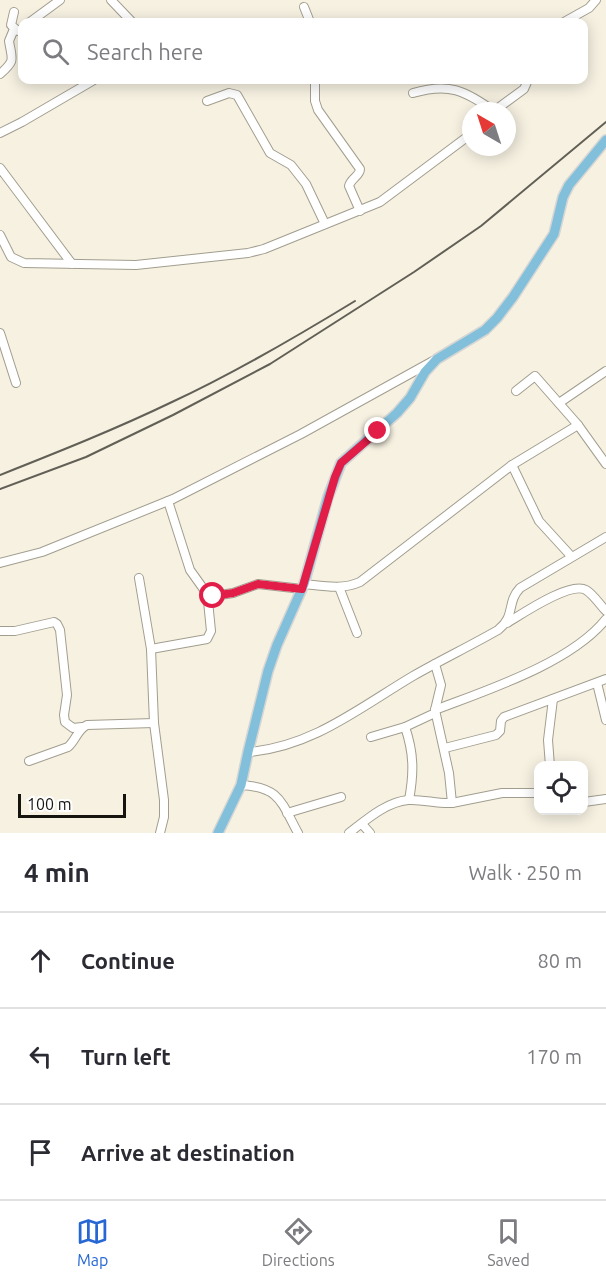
<!DOCTYPE html>
<meta charset="utf-8">
<style>
:root{--surface:#fff;--page:#f7f7f7;--text:#2b2b33;--muted:#7c7c81;--line:#e1e1e2;--accent:#2667d4}
body{margin:0;font-family:Ubuntu,sans-serif;background:var(--page);color:var(--text)}
.controls{position:absolute;right:18px;bottom:18px;display:grid;overflow:hidden;border-radius:12px;box-shadow:0 3px 15px #0003}
.controls button{width:54px;height:54px;display:grid;place-items:center;padding:0;border:0;border-bottom:2px solid var(--line);background:var(--surface);color:var(--text);font:30px sans-serif}
.compass{position:absolute;left:462px;top:102px;width:54px;height:54px;border-radius:50%;background:var(--surface);box-shadow:0 3px 15px #0003;rotate:321deg}
.scale{position:absolute;left:18px;bottom:15px;width:108px;box-sizing:border-box;padding-left:6px;border:3px solid #16140f;border-top:0;font-size:16px;line-height:21px;white-space:nowrap;color:#16140f;-webkit-text-stroke:4px #fff;paint-order:stroke}
.stop{position:absolute;width:18px;height:18px;margin:-14px;border:4px solid #e11d48;border-radius:50%;background:#fff}
.stop.end{background:#e11d48;border-color:#fff;box-shadow:0 2px 6px #0008}
.list{margin:0;padding:0;list-style:none}
h2{display:flex;justify-content:space-between;align-items:center;height:78px;margin:0;padding:0 24px;font-size:26px}
h2 small{font-size:20px;font-weight:400;color:var(--muted)}
.list li{display:grid;grid-template-columns:39px 1fr auto;gap:18px;align-items:center;box-sizing:border-box;height:96px;padding:0 24px;border-top:2px solid var(--line)}
.list b{display:block;font-size:22px;white-space:nowrap}
.list em{font-size:20px;font-style:normal;color:var(--muted)}
.icon{flex:none;width:33px;height:33px;fill:none;stroke:currentColor;stroke-width:2;stroke-linecap:round;stroke-linejoin:round}
.map{position:relative;flex:none;width:606px;height:833px;overflow:hidden}
.search{position:absolute;background:var(--surface);box-shadow:0 3px 15px #0003;left:18px;right:18px;top:18px;height:66px;display:flex;align-items:center;gap:15px;box-sizing:border-box;padding:0 21px;border-radius:12px;color:var(--muted);font-size:22px}
.sheet{height:366px;background:var(--surface)}
nav{display:flex;justify-content:space-around;align-items:center;box-sizing:border-box;height:84px;border-top:2px solid var(--line);background:var(--surface);font-size:16px;color:var(--muted)}
nav a{display:grid;justify-items:center;gap:3px}
nav .on{color:var(--accent)}
.map>svg:first-child{display:block}
.lines{fill:none;stroke-linecap:round;stroke-linejoin:round}
.minor-casing{stroke:#a29e8f;stroke-width:10}
.major-casing{stroke:#d5d5d4;stroke-width:12}
.minor{stroke:#fff;stroke-width:8}
.major{stroke:#81bfda;stroke-width:9}
.rail{stroke:#625f56;stroke-width:2}
.route{stroke:#e11d48;stroke-width:8}
</style>
<div class="map">
<svg width="606" height="833" viewBox="0 0 606 833">
<rect width="100%" height="100%" fill="#f6f1e1"/>
<g class="lines">
<!-- minor casing -->
<g class="minor-casing">
<g id="minor">
<path d="M111,0L132,22"/>
<path d="M304,7L310,22"/>
<path d="M14,12L11,25L18,31L22,29"/>
<path d="M30,22L60,0"/>
<path d="M564,22L589,8L596,0"/>
<path d="M0,74C16,60 12,60 9,41L14,29"/>
<path d="M315,80V101L318,110L360,169C360,176 351,178 349,186L360,211"/>
<path d="M413,93C450,82 464,91 494,111"/>
<path d="M207,101L229,93L237,95L270,153L291,165L306,184L325,224"/>
<path d="M494,111L524,89L528,80"/>
<path d="M0,133L22,122L94,80"/>
<path d="M0,168L72,264"/>
<path d="M0,235L11,257L24,263L136,265L248,253L264,249L380,202L471,134"/>
<path d="M0,333L16,383"/>
<path d="M516,391L535,376L578,425"/>
<path d="M559,403L606,371"/>
<path d="M512,465L539,521L571,556"/>
<path d="M168,501L190,570L210,598"/>
<path d="M0,563L42,552L173,499L301,434L433,361"/>
<path d="M139,578L151,649L154,723L164,800V817L160,833"/>
<path d="M304,584C324,586 342,590 360,582L512,465L578,425L606,464"/>
<path d="M339,587L357,633"/>
<path d="M507,623C522,614 570,581 586,590C594,595 600,605 606,611"/>
<path d="M0,631H15L54,622L57,624L60,630L67,695L64,715L65,722L73,728L82,727"/>
<path d="M151,649L207,639L211,631L208,601L213,596L233,593L258,584L302,589"/>
<path d="M597,683L606,720"/>
<path d="M435,710C487,690 571,663 606,619"/>
<path d="M405,727C414,753 414,773 409,800"/>
<path d="M371,737L405,727L435,713"/>
<path d="M445,748L496,735L500,731L501,721L504,717L606,679"/>
<path d="M248,752C312,747 359,708 413,676C441,660 470,646 498,630C516,616 506,603 520,588L606,537"/>
<path d="M29,761L68,747C76,740 77,730 87,725L154,723"/>
<path d="M550,766L548,740L553,699"/>
<path d="M241,785C280,787 281,802 298,833"/>
<path d="M584,802L606,799"/>
<path d="M452,803L502,793H538"/>
<path d="M287,813L341,797"/>
<path d="M362,824L370,833"/>
<path d="M349,833C366,820 386,802 408,800C423,799 437,804 452,803L449,773L435,710L441,685L435,664"/>
</g>
</g>
<!-- major casing -->
<g class="major-casing">
<path id="major" d="M218,833L241,785L248,752L268,671L277,645L304,584L328,497L341,463L397,413L410,398L425,372L437,359L485,330L497,318L513,297L554,234L563,197L569,185L606,140"/>
</g>
<!-- minor -->
<use href="#minor" class="minor"/>
<!-- major -->
<use href="#major" class="major"/>
<!-- rail -->
<g class="rail">
<path d="M0,475C58,452 116,429 172,402C235,373 296,337 355,301"/>
<path d="M0,489L86,457L173,415L270,364L414,272L481,226L606,122"/>
</g>
</g>
<g class="lines">
<!-- route -->
<path class="route" d="M213,596L233,593L258,584L302,589L335,477L341,463L378,431"/>
</g>
</svg>
<div class="controls">
<button><svg class="icon" aria-label="locate" viewBox="0 0 24 24"><circle cx="12" cy="12" r="6"/><path d="M12 2v4M12 18v4M2 12h4M18 12h4"/></svg></button>
</div>
<svg class="compass" viewBox="-18 -18 36 36"><path d="M0-13l5 13h-10z" fill="#e53935"/><path d="M0 13l5-13h-10z" fill="#7c7c81"/></svg>
<div class="scale">100 m</div>
<div class="stop" style="left:213px;top:596px"></div>
<div class="stop end" style="left:378px;top:431px"></div>
<div class="search"><svg class="icon" aria-label="search" viewBox="0 0 24 24"><circle cx="10" cy="10" r="6"/><path d="M15 15l6 6"/></svg>Search here</div>
</div>
<section class="sheet">
<h2>4 min<small>Walk · 250 m</small></h2>
<ul class="list">
<li><svg class="icon" aria-label="ahead" viewBox="0 0 24 24"><path d="M12 20V5M6 11l6-6 6 6"/></svg><div><b>Continue</b></div><em>80 m</em></li>
<li><svg class="icon" aria-label="left" viewBox="0 0 24 24"><path d="M17 20v-9H6M10 6l-5 5 5 5"/></svg><div><b>Turn left</b></div><em>170 m</em></li>
<li><svg class="icon" aria-label="arrive" viewBox="0 0 24 24"><path d="M6 21V4h12l-3 4 3 4H6"/></svg><div><b>Arrive at destination</b></div></li>
</ul>
</section>
<nav>
<a class="on"><svg class="icon" aria-label="map" viewBox="0 0 24 24"><path d="M3 6l6-2 6 2 6-2v14l-6 2-6-2-6 2zM9 4v14M15 6v14"/></svg>Map</a>
<a><svg class="icon" aria-label="directions" viewBox="0 0 24 24"><path d="M12 3l9 9-9 9-9-9zM9 14v-3h6M13 9l2 2-2 2"/></svg>Directions</a>
<a><svg class="icon" aria-label="saved" viewBox="0 0 24 24"><path d="M7 4h10v16l-5-4-5 4z"/></svg>Saved</a>
</nav>
